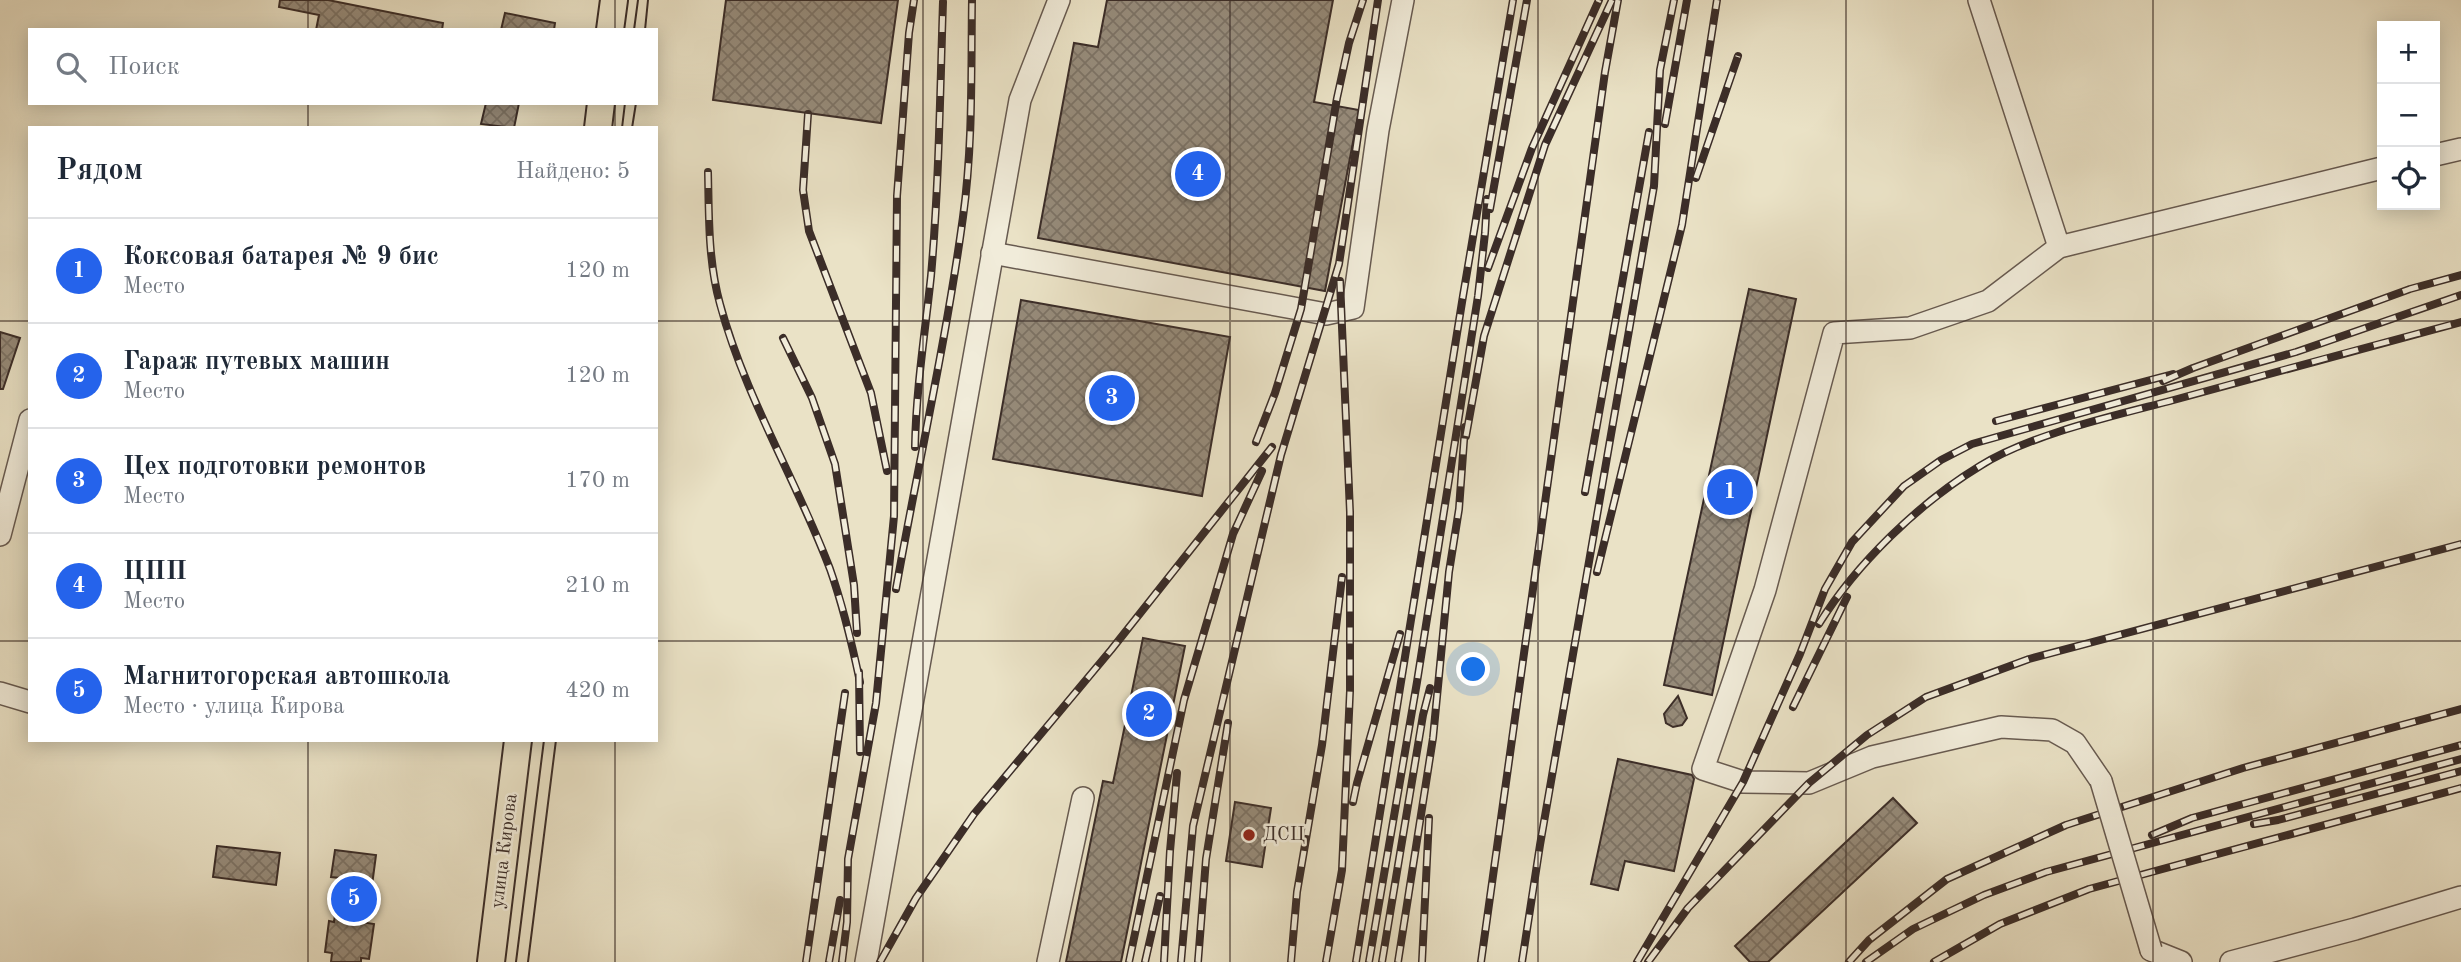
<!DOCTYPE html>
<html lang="ru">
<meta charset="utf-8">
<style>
:root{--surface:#fff;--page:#f2f2f3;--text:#1f2937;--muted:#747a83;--line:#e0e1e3;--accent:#2563eb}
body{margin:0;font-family:"Old Standard TT",serif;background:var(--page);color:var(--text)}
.controls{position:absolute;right:21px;top:21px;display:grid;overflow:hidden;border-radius:0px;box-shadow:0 4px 18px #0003}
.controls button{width:63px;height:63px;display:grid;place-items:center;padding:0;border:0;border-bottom:2px solid var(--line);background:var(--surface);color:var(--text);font:35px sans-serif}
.you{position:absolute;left:1474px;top:670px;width:24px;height:24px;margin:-18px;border:5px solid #fff;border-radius:50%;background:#1a73e8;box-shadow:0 0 0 10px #1a73e833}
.badge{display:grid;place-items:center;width:46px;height:46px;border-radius:50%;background:var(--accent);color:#fff;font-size:23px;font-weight:700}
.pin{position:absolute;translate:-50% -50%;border:4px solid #fff;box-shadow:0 2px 7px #0006}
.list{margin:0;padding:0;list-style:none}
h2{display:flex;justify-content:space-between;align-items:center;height:91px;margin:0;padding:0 28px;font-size:30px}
h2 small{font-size:23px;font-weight:400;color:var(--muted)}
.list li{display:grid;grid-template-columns:46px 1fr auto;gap:21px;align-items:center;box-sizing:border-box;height:105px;padding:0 28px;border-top:2px solid var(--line)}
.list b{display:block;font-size:26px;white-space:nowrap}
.list p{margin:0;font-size:23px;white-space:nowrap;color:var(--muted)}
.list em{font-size:23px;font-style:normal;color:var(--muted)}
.icon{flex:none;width:38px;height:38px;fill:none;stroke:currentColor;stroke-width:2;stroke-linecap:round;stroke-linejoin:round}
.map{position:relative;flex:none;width:2461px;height:962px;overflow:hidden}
.search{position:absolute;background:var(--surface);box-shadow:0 4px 18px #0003;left:28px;top:28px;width:630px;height:77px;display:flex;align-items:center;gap:18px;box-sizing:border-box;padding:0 24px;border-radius:0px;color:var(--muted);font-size:26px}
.panel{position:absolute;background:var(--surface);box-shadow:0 4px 18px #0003;left:28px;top:126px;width:630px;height:616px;border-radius:0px}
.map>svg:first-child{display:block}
.building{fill:url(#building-cross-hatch);stroke:#3b2d28;stroke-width:2}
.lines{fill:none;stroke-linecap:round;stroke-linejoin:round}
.minor-casing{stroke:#675a50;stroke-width:24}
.major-casing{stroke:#3b2d28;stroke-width:30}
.minor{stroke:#f1ecda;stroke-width:21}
.major{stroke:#eae2c6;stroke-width:26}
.tram{stroke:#3b2d28;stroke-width:2}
.rail-casing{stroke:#3b2d28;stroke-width:8}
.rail{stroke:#f1ecda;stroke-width:5;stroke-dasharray:16;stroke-linecap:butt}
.minor-bridge-casing{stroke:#675a50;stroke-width:24;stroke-linecap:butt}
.minor-bridge{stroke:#f1ecda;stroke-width:21}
.grid{fill:none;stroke:#3b2d28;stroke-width:2;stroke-opacity:0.55}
.poi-dot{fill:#8f2418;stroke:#f1ecda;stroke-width:2.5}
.labels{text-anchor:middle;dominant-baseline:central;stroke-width:5;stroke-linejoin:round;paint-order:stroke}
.poi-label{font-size:19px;fill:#3b2d28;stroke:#f1ecda;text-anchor:start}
.street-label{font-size:19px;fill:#3b2d28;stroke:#f1ecda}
</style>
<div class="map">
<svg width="2461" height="962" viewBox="0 0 2461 962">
<defs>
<pattern id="building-cross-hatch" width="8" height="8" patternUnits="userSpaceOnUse" patternTransform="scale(1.75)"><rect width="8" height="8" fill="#968b7a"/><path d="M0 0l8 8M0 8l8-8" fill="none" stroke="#7c7264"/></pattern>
</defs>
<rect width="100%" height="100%" fill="#eae2c6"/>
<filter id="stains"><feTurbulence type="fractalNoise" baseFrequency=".00286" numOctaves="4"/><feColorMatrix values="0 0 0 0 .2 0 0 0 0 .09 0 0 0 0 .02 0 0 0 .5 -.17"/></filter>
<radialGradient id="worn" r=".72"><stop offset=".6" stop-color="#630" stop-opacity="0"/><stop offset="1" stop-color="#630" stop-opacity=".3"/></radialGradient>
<!-- building -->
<g class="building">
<path d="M280,0H328L443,23L442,30H316L319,15L279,7Z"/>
<path d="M726,0H898L881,123L713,100Z"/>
<path d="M1107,0H1333L1314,102L1359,110L1325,291L1038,238L1074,43L1098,47Z"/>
<path d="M505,13L555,23L554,30H501Z"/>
<path d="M486,103H519L514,128L481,124Z"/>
<path d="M1749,289L1796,299L1712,695L1664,685Z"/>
<path d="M1021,300L1230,337L1202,496L993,459Z"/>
<path d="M0,332L20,338L3,389H0Z"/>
<path d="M1143,638L1185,646L1121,962H1066L1103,781L1113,783Z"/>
<path d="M1678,696L1687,718L1682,725L1673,727L1666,723L1664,714Z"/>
<path d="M1618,759L1692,775L1694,779L1674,871L1625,861L1618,890L1591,884Z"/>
<path d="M1893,798L1917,823L1768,962H1750L1735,946Z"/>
<path d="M1235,802L1271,808L1262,867L1226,861Z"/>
<path d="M217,846L280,853L276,885L213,877Z"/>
<path d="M335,850L376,855L367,923L374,924L369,959L361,958V962H331L332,953L325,952L329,921L334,922L340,878L331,877Z"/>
</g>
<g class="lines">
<!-- minor casing -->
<g class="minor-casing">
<g id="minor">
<path d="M1979,0L2059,247"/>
<path d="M2435,155L2461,149"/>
<path d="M992,253L1326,314L1353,308L1378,130L1403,0"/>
<path d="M0,535L30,420"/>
<path d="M0,693L30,702"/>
<path d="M2101,781L2075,743L2052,730L2001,727L1872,757L1809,783L1743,782L1703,769L1765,590L1834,333L1910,328L1988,301L2059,247L2382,168"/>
<path d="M2151,950L2181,962"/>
<path d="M866,962L1020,100L1059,0"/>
<path d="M1048,962L1083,798"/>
<path d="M2231,962L2355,929L2461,897"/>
</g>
</g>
<!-- major casing -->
<g class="major-casing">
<g id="major">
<path d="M610,30L614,0"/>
<path d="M598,128L601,103"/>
<path d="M491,962L518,740"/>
</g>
</g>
<!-- minor -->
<use href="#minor" class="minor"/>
<!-- major -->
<use href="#major" class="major"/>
<!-- tram -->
<g class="tram">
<path d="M634,30L638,0"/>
<path d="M645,30L648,0"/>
<path d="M622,128L625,103"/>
<path d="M632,128L636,103"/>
<path d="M516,962L544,740"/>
<path d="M528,962L556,740"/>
</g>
<!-- rail casing -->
<g class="rail-casing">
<g id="rail">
<path d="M808,114L803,190L809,231L871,393L887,471"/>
<path d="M1665,124L1687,0"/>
<path d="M708,172C709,216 708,261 720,304C745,397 796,479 830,569C843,606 852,644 860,682"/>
<path d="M1696,178L1738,56"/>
<path d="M1490,209L1527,0"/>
<path d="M1488,268L1532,148L1599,0"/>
<path d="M783,338L812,398L835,464L854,585L857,633"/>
<path d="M2163,381L2193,368L2410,289L2461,275"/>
<path d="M1996,421L2173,374"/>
<path d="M1466,436L1484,336L1545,145L1612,0"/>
<path d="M1256,442L1275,393L1301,309L1337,98L1349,43L1363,0"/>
<path d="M915,447C916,389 925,333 931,276C939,185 940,93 943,2"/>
<path d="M1585,492L1649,132"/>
<path d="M1597,572L1682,225L1717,0"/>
<path d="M896,589C918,465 946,342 963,217C973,146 971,72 972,0"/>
<path d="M1819,624C1856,564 1919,503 1980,466C2029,435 2113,416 2170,401C2267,374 2364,348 2461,322"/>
<path d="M859,672L860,752"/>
<path d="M1793,707L1847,597"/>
<path d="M1353,802L1357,783L1400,634"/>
<path d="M2254,824L2278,820L2461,771"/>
<path d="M2152,835L2192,818L2461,745"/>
<path d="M806,962L845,693"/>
<path d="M829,962L840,900"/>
<path d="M842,962L847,922L848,859L876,703L894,516L897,196L909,33L914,0"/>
<path d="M880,962L916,898L974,814L1111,650L1272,447"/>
<path d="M1129,962L1184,700L1233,534L1262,471"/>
<path d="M1145,962L1160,896"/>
<path d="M1164,962L1170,851L1177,773"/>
<path d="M1181,962L1193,826L1281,455L1339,264L1378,0"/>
<path d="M1198,962L1206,859L1228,723"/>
<path d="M1291,962L1297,892L1322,745L1342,577"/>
<path d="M1326,962L1342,870L1350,691V512L1340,281"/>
<path d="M1356,962L1463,296L1513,0"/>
<path d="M1369,962L1417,682L1478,296L1485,233L1487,199"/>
<path d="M1382,962L1423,715L1430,688"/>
<path d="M1398,962L1433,738L1449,572L1459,509L1465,427"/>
<path d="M1422,962L1429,818"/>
<path d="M1481,962L1605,72L1618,0"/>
<path d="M1522,962L1540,845L1654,186L1660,70L1674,0"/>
<path d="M1637,962L1743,782L1800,654L1825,589L1852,542L1904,486L1941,460L1972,444L2296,352L2461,295"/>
<path d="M1648,962L1688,908L1809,783L1867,735L1926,697L2029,659L2461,544"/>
<path d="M1849,962L1869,940L1947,879L2066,825L2243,768L2461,709"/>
<path d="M1866,962L1913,929L1984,895L2046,872L2461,759"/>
<path d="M1934,962L2000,924L2089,889L2461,788"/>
</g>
</g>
<!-- rail -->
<use href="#rail" class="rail"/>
<!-- minor-bridge casing -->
<g class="minor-bridge-casing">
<path id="minor-bridge" d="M2101,781L2151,950"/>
</g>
<!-- minor-bridge -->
<use href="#minor-bridge" class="minor-bridge"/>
</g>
<!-- grid -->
<path class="grid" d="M308,0V30M615,0V30M923,0V962M1230,0V962M1538,0V962M1846,0V962M2153,0V962M308,103V128M615,103V128M0,321H30M656,321H2461M0,641H30M656,641H2461M308,740V962M615,740V962"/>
<!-- markers -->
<circle class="poi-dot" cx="1249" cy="835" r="7"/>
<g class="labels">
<!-- poi labels -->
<g class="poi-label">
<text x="1263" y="835">ДСЦ</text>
</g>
<!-- street labels -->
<g class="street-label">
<text transform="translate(505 851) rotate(-83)">улица Кирова</text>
</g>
</g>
<rect width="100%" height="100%" filter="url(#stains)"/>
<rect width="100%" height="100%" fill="url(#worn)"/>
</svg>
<div class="controls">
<button>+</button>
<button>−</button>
<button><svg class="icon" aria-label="locate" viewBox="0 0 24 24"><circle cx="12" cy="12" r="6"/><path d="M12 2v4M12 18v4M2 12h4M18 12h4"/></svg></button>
</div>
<div class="you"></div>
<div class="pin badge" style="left:1730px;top:492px">1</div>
<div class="pin badge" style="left:1149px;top:714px">2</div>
<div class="pin badge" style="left:1112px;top:398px">3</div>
<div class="pin badge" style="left:1198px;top:174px">4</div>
<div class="pin badge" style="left:354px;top:899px">5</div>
<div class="search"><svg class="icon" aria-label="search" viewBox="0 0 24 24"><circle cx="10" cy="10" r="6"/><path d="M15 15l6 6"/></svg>Поиск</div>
<section class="panel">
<h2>Рядом<small>Найдено: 5</small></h2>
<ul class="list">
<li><span class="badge">1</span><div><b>Коксовая батарея № 9 бис</b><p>Место</p></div><em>120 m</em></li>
<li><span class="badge">2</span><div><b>Гараж путевых машин</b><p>Место</p></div><em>120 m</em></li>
<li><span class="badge">3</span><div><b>Цех подготовки ремонтов</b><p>Место</p></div><em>170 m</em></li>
<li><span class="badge">4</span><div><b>ЦПП</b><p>Место</p></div><em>210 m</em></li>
<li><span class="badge">5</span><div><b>Магнитогорская автошкола</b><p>Место · улица Кирова</p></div><em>420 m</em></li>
</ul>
</section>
</div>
